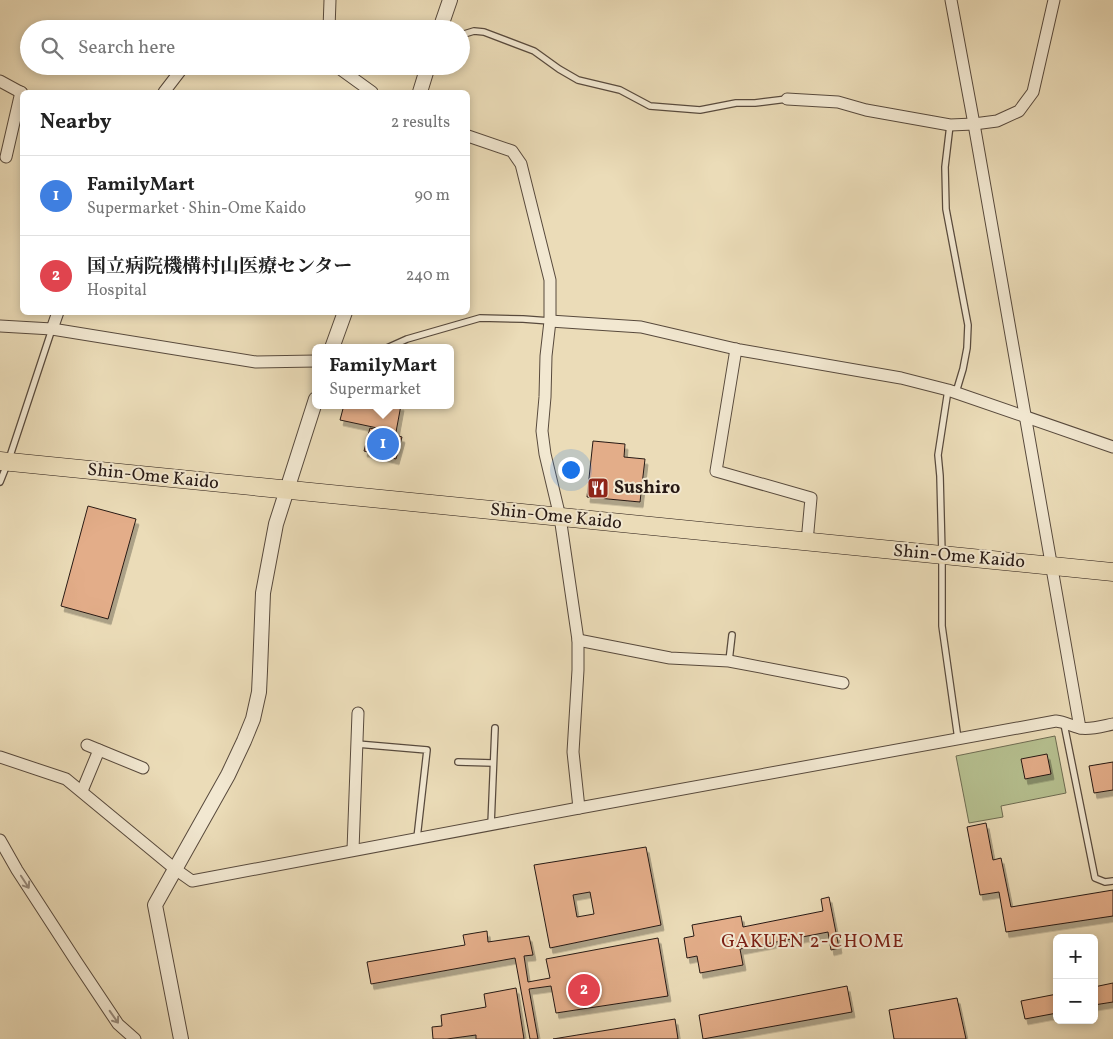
<!DOCTYPE html>
<meta charset="utf-8">
<style>
:root{--surface:#fff;--page:#f6f6f6;--text:#222;--muted:#767676;--line:#e0e0e0;--accent:#8f2418}
body{margin:0;font-family:Vollkorn,"Noto Serif JP",serif;background:var(--page);color:var(--text)}
.controls{position:absolute;right:15px;bottom:15px;display:grid;overflow:hidden;border-radius:8px;box-shadow:0 2px 8px #0003}
.controls button{width:45px;height:45px;display:grid;place-items:center;padding:0;border:0;border-bottom:1px solid var(--line);background:var(--surface);color:var(--text);font:25px sans-serif}
.you{position:absolute;left:570px;top:469px;width:18px;height:18px;margin:-12px;border:4px solid #fff;border-radius:50%;background:#1a73e8;box-shadow:0 0 0 8px #1a73e833}
.badge{display:grid;place-items:center;width:32px;height:32px;border-radius:50%;background:var(--accent);color:#fff;font-size:16px;font-weight:700}
.pin{position:absolute;translate:-50% -50%;border:2px solid #fff;box-shadow:0 1px 5px #0006}
.popup{position:absolute;left:312px;top:344px;width:142px;height:65px;box-sizing:border-box;display:grid;place-content:center;border-radius:8px;background:var(--surface);filter:drop-shadow(0 1px 4px #0005);font-size:16px;white-space:nowrap;color:var(--muted)}
.popup b{font-size:19px;color:var(--text)}
.popup::after{content:'';position:absolute;left:50%;top:100%;margin-left:-10px;border:10px solid transparent;border-top-color:var(--surface)}
.list{margin:0;padding:0;list-style:none}
h2{display:flex;justify-content:space-between;align-items:center;height:65px;margin:0;padding:0 20px;font-size:21px}
h2 small{font-size:16px;font-weight:400;color:var(--muted)}
.list li{display:grid;grid-template-columns:32px 1fr auto;gap:15px;align-items:center;box-sizing:border-box;height:80px;padding:0 20px;border-top:1px solid var(--line)}
.list b{display:block;font-size:19px;white-space:nowrap}
.list p{margin:0;font-size:16px;white-space:nowrap;color:var(--muted)}
.list em{font-size:16px;font-style:normal;color:var(--muted)}
.icon{flex:none;width:28px;height:28px;fill:none;stroke:currentColor;stroke-width:2;stroke-linecap:round;stroke-linejoin:round}
.map{position:relative;flex:none;width:1113px;height:1039px;overflow:hidden}
.search{position:absolute;background:var(--surface);box-shadow:0 2px 8px #0003;left:20px;top:20px;width:450px;height:55px;display:flex;align-items:center;gap:12px;box-sizing:border-box;padding:0 18px;border-radius:28px;color:var(--muted);font-size:19px}
.panel{position:absolute;background:var(--surface);box-shadow:0 2px 8px #0003;left:20px;top:90px;width:450px;height:225px;border-radius:8px}
.map>svg:first-child{display:block}
.green{fill:#b6c090;stroke:#6e6c52}
.building{fill:#e3ad89;stroke:#271914;fill-rule:evenodd;filter:url(#shadow)}
.lines{fill:none;stroke-linecap:round;stroke-linejoin:round}
.service-casing{stroke:#584a3d;stroke-width:8}
.minor-casing{stroke:#584a3d;stroke-width:13}
.tertiary-casing{stroke:#584a3d;stroke-width:16}
.primary-casing{stroke:#271914;stroke-width:19}
.service{stroke:#f2e8d1;stroke-width:5.5}
.minor{stroke:#f2e8d1;stroke-width:11}
.tertiary{stroke:#f2e8d1;stroke-width:14}
.primary{stroke:#ebdcb8;stroke-width:18}
.oneway{stroke:#978b7c}
.labels{text-anchor:middle;dominant-baseline:central;stroke-width:4;stroke-linejoin:round;paint-order:stroke}
.street-label{font-size:18px;fill:#271914;stroke:#f2e8d1}
.poi-label{font-size:18px;font-weight:bold;fill:#271914;stroke:#f2e8d1;text-anchor:start}
.neighbourhood-label{font-size:19px;letter-spacing:1px;fill:#7a1f14;stroke:#f2e8d1}
</style>
<div class="map">
<svg width="1113" height="1039" viewBox="0 0 1113 1039">
<defs>
<filter id="shadow"><feDropShadow dx="3" dy="5.5" stdDeviation="0" flood-color="#0004"/></filter>
</defs>
<rect width="100%" height="100%" fill="#ebdcb8"/>
<filter id="stains"><feTurbulence type="fractalNoise" baseFrequency=".004" numOctaves="4"/><feColorMatrix values="0 0 0 0 .2 0 0 0 0 .09 0 0 0 0 .02 0 0 0 .5 -.17"/></filter>
<radialGradient id="worn" r=".72"><stop offset=".6" stop-color="#630" stop-opacity="0"/><stop offset="1" stop-color="#630" stop-opacity=".3"/></radialGradient>
<!-- green -->
<path class="green" d="M1055,736L1066,793L1001,806L1003,817L969,823L956,756Z"/>
<!-- building -->
<g class="building">
<path d="M344,405H401L396,432L340,420Z"/>
<path d="M370,428L402,437L396,459L364,451Z"/>
<path d="M593,441L625,444L624,457L645,459L640,502L587,497Z"/>
<path d="M88,506L136,519L108,619L61,606Z"/>
<path d="M1047,754L1051,774L1025,779L1021,759Z"/>
<path d="M1113,762V790L1094,793L1089,766Z"/>
<path d="M986,823L993,860L1001,858L1011,907L1113,890V916L1006,932L999,892L980,895L967,827Z"/>
<path d="M646,847L661,925L550,948L534,865ZM590,892L594,914L577,917L573,895Z"/>
<path d="M829,897L839,948L831,950L828,932L740,949L743,965L700,973L697,956L687,958L684,938L694,936L692,925L741,916L743,927L823,911L821,899Z"/>
<path d="M487,931L488,942L529,936L533,955L524,956L528,982L550,978L546,959L658,938L668,996L556,1013L551,986L529,989L538,1039H530L515,958L371,984L367,962L465,945L463,935Z"/>
<path d="M1113,983V1002L1094,1005V987Z"/>
<path d="M847,986L852,1012L703,1039L699,1015Z"/>
<path d="M516,988L524,1039H476V1035L447,1039H433L432,1027L442,1026L441,1015L486,1007L484,994Z"/>
<path d="M1057,994V1013L1025,1019L1021,1001Z"/>
<path d="M957,998L966,1039H894L889,1010Z"/>
<path d="M675,1019L678,1039H553Z"/>
</g>
<g class="lines">
<!-- service casing -->
<g class="service-casing">
<g id="service">
<path d="M461,35L474,31L484,32L534,51L559,69L578,80L620,90L650,106L700,110L736,103H755L787,99"/>
<path d="M950,125L945,167L946,209L968,325L967,348L963,369L957,389L948,390L938,455L940,476L942,555V626L958,739"/>
<path d="M387,348L407,339L480,318L523,319L550,321"/>
<path d="M0,482L8,462L52,329"/>
<path d="M729,661L732,635"/>
<path d="M1064,724L1095,878L1105,882L1113,881"/>
<path d="M357,744L427,750L417,838"/>
<path d="M458,762L493,763"/>
<path d="M491,825L495,728"/>
</g>
</g>
<!-- minor casing -->
<g class="minor-casing">
<g id="minor">
<path d="M951,0L974,124L1080,728"/>
<path d="M329,29L330,0"/>
<path d="M336,66L372,92"/>
<path d="M0,81L22,93"/>
<path d="M164,92L184,66"/>
<path d="M787,99L838,102L866,110L950,125L974,124L997,121L1019,111L1033,92L1054,0"/>
<path d="M468,136L512,151L521,164L550,280V321L546,356L545,397L542,431L545,454L560,517L578,640V670L573,752L579,808"/>
<path d="M6,157L21,92"/>
<path d="M550,321L641,327L740,350L901,378L948,390L1113,447"/>
<path d="M0,326L52,329L256,362L316,361"/>
<path d="M52,329L58,312"/>
<path d="M736,349L716,471L811,498L807,542"/>
<path d="M578,640L670,658L729,661L843,683"/>
<path d="M87,745L143,768"/>
<path d="M0,757L66,779L175,869L192,881L579,808L1056,721C1065,722 1071,726 1080,728C1090,730 1103,726 1113,724"/>
<path d="M82,791L99,750"/>
<path d="M0,840L17,870L76,961L118,1024L135,1039"/>
<path d="M353,850L358,713"/>
</g>
</g>
<!-- tertiary casing -->
<g class="tertiary-casing">
<g id="tertiary">
<path d="M440,29L450,0"/>
<path d="M420,92L428,66"/>
<path d="M332,348L345,312"/>
<path d="M181,1039L155,905L228,775L244,741L253,719L259,692L260,671L263,593L276,524L316,399"/>
</g>
</g>
<!-- primary casing -->
<g class="primary-casing">
<path id="primary" d="M0,461L1113,572"/>
</g>
<!-- service -->
<use href="#service" class="service"/>
<!-- minor -->
<use href="#minor" class="minor"/>
<!-- tertiary -->
<use href="#tertiary" class="tertiary"/>
<!-- primary -->
<use href="#primary" class="primary"/>
</g>
<!-- one-way arrows -->
<defs><path id="oneway-shaft" d="M-6 0H5M1.5-3L5.5 0L1.5 3" fill="none" stroke-width="1.6" stroke-linecap="round" stroke-linejoin="round" transform="scale(1.25)"/></defs>
<g class="oneway">
<use href="#oneway-shaft" transform="translate(25 882) rotate(57)"/>
<use href="#oneway-shaft" transform="translate(114 1017) rotate(55)"/>
</g>
<!-- icons -->
<defs>
<g id="restaurant-square" transform="scale(1.125)"><rect x="-9" y="-9" width="18" height="18" rx="4" fill="#8f2418" stroke="#f2e8d1"/><path d="M-5-6h1v4h1v-4h1v4h1v-4h1v5L-1.5 .5V6h-2V.5L-5-1ZM5-6V6H3V1.5H1.5Q1.5-4 5-6Z" fill="#fff"/></g>
</defs>
<g fill-rule="evenodd">
<use href="#restaurant-square" x="598" y="488"/>
</g>
<g class="labels">
<!-- street labels -->
<g class="street-label">
<text transform="translate(153 477) rotate(6)">Shin-Ome Kaido</text>
<text transform="translate(556 517) rotate(6)">Shin-Ome Kaido</text>
<text transform="translate(959 557) rotate(5)">Shin-Ome Kaido</text>
</g>
<!-- poi labels -->
<g class="poi-label">
<text x="614" y="488">Sushiro</text>
</g>
<!-- neighbourhood labels -->
<g class="neighbourhood-label">
<text x="813" y="942">GAKUEN 2-CHOME</text>
</g>
</g>
<rect width="100%" height="100%" filter="url(#stains)"/>
<rect width="100%" height="100%" fill="url(#worn)"/>
</svg>
<div class="controls">
<button>+</button>
<button>−</button>
</div>
<div class="you"></div>
<div class="pin badge" style="left:383px;top:444px;background:#3f7fe0">1</div>
<div class="popup"><b>FamilyMart</b>Supermarket</div>
<div class="pin badge" style="left:584px;top:990px;background:#e0444e">2</div>
<div class="search"><svg class="icon" aria-label="search" viewBox="0 0 24 24"><circle cx="10" cy="10" r="6"/><path d="M15 15l6 6"/></svg>Search here</div>
<section class="panel">
<h2>Nearby<small>2 results</small></h2>
<ul class="list">
<li><span class="badge" style="background:#3f7fe0">1</span><div><b>FamilyMart</b><p>Supermarket · Shin-Ome Kaido</p></div><em>90 m</em></li>
<li><span class="badge" style="background:#e0444e">2</span><div><b>国立病院機構村山医療センター</b><p>Hospital</p></div><em>240 m</em></li>
</ul>
</section>
</div>
